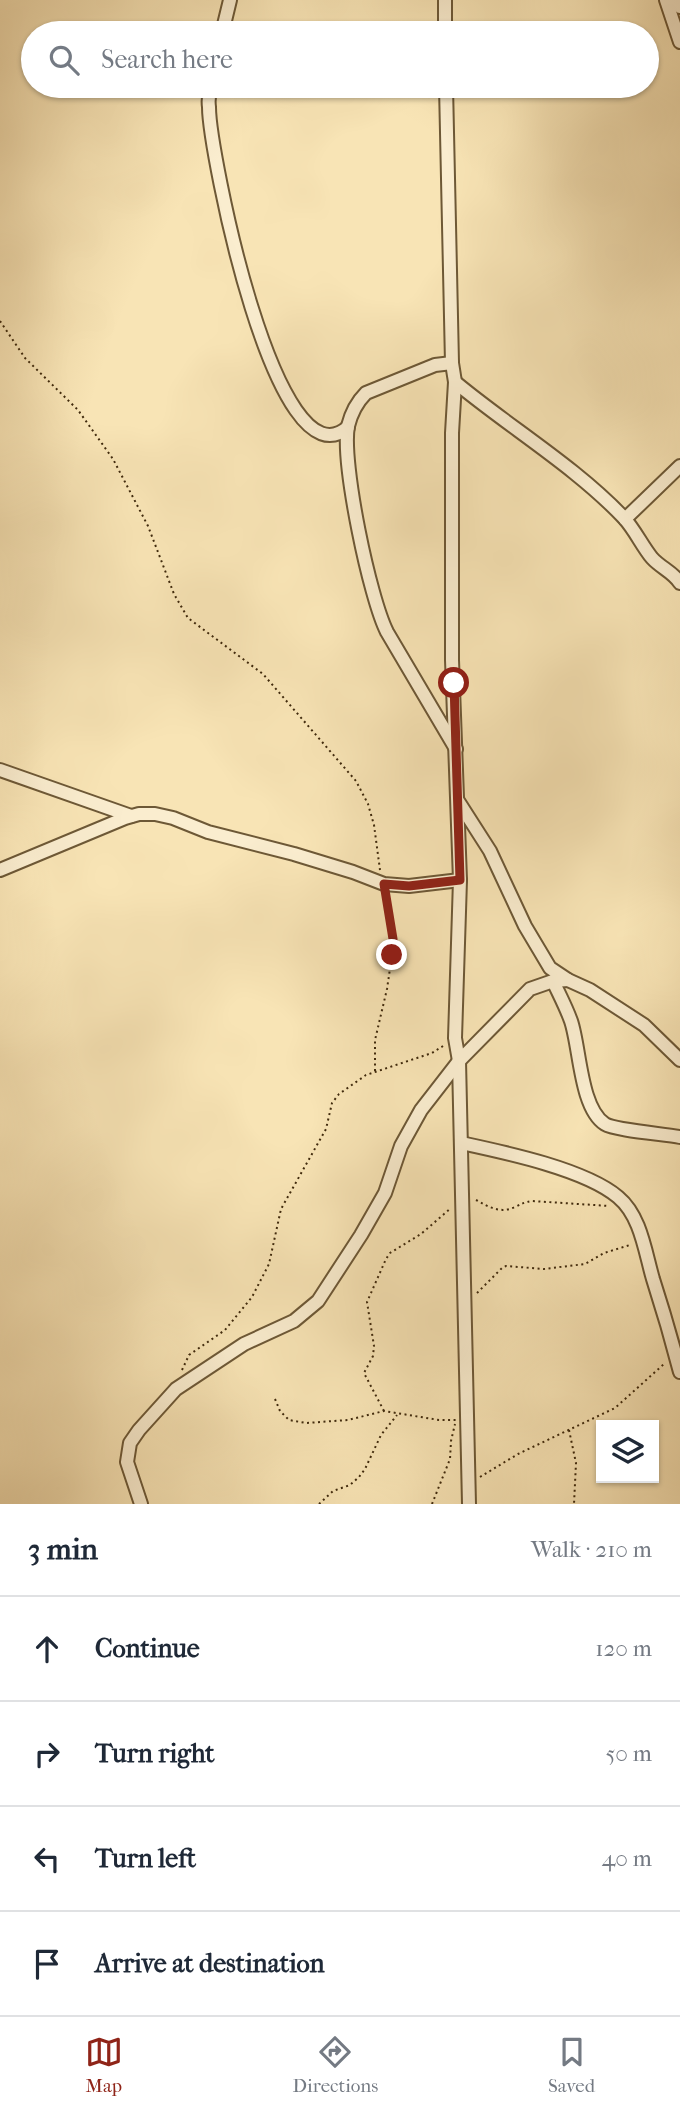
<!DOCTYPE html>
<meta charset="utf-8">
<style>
:root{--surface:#fff;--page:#f6f6f7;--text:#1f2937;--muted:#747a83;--line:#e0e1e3;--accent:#8f2418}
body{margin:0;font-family:"IM FELL French Canon",serif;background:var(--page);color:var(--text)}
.controls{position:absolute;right:21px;bottom:21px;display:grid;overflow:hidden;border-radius:0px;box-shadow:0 2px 5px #0004}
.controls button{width:63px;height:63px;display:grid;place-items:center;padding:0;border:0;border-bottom:2px solid var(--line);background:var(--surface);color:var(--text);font:35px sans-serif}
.stop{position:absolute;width:21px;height:21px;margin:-16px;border:5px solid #8f2418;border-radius:50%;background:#fff}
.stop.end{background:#8f2418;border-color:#fff;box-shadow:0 2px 7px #0008}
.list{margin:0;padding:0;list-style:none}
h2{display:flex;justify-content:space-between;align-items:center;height:91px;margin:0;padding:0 28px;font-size:30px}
h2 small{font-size:23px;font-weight:400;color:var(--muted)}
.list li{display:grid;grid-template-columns:46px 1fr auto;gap:21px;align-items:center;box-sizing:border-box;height:105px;padding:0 28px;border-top:2px solid var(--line)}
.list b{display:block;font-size:26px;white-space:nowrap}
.list em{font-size:23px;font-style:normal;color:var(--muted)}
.icon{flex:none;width:38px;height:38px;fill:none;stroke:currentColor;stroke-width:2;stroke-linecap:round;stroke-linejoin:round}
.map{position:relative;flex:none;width:680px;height:1504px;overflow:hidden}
.search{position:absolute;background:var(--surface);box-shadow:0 2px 5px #0004;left:21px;right:21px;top:21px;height:77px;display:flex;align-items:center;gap:18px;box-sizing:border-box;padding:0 24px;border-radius:38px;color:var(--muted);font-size:26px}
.sheet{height:511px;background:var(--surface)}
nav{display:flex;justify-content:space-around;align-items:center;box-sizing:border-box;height:98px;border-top:2px solid var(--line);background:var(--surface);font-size:19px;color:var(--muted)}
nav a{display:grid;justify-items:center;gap:4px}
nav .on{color:var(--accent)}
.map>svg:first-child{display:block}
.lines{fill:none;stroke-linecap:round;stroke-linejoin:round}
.street-casing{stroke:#6d5836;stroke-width:16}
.path{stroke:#3f290c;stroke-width:2;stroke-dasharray:2 3.5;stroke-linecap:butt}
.street{stroke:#faedcf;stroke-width:12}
.route{stroke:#8f2418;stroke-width:9}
</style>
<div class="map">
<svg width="680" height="1504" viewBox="0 0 680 1504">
<rect width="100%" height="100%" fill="#f8e4b5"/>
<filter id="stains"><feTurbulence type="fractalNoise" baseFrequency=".00286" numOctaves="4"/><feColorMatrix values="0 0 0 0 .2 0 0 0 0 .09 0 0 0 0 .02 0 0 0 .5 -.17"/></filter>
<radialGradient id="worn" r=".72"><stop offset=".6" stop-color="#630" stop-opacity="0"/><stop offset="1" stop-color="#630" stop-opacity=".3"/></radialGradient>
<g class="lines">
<!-- street casing -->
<g class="street-casing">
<g id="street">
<path d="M445,0V33"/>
<path d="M666,0L680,42"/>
<path d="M674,0L680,7"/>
<path d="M222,33L230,0"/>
<path d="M211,86C209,93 208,100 209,107C209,150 276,491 348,427"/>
<path d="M446,86L452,363L455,382L452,433V660L460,880L455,1038L459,1061L469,1504"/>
<path d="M452,363L435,365L366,393C357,402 351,414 348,426C341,462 370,599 387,632L456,749"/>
<path d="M455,382C509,427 576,467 624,518C635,530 642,546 652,558C661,568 673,572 680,583"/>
<path d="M625,519L680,466"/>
<path d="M0,770L131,816"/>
<path d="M458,801L490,851L525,926L550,968L568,980L590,990L644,1025L680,1060"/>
<path d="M0,870L125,818L139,814H155L173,818L208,832L294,854L353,872L384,884L409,886L460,880"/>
<path d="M553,981C559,994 566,1007 571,1021C580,1047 580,1108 605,1124C614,1130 664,1134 680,1137"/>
<path d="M461,1143C503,1152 585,1169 618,1197C641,1216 645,1252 653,1279C663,1310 672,1341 680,1372"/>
<path d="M141,1504L127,1462L130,1443L139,1430L176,1389L244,1344L294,1321L318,1301L361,1235L385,1193L401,1146L421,1110L459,1061L530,989L553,981L568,980"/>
</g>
</g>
<!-- path -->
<g class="path">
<path d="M0,321L25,358L78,410L113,459L148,526L174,594L188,618L263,674L356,781L368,804L374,825L380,870"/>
<path d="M375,1071V1040L387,989L392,955V939L386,896"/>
<path d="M476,1200C489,1207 500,1214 515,1207C521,1204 525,1202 532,1201L609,1206"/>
<path d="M477,1293L502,1268L506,1266L544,1269L585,1264L604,1253L630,1245"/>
<path d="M182,1370L189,1355L225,1330L252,1297L269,1264L281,1209L326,1129L332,1103L339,1094L366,1075L432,1053L443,1046"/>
<path d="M275,1399L280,1411L289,1420L306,1423L348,1420L384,1411L439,1420H456"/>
<path d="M384,1411L364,1373L373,1356L374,1346L367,1302L386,1259L390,1253L421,1234L451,1208"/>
<path d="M569,1430L576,1463L574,1504"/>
<path d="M480,1477L518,1454L615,1408L664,1364"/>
<path d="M319,1504L333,1491L350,1485L359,1477L365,1469L381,1435L397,1415"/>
<path d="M432,1504L450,1459L451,1441L455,1424"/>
</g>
<!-- street -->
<use href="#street" class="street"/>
</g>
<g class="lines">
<!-- route -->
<path class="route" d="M392,955L393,939L384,884L409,886L460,880L454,683"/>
</g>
<rect width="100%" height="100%" filter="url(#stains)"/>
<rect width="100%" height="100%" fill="url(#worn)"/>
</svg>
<div class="controls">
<button><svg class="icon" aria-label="layers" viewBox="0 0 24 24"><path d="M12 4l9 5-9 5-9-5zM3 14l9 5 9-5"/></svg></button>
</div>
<div class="stop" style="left:454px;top:683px"></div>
<div class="stop end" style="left:392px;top:955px"></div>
<div class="search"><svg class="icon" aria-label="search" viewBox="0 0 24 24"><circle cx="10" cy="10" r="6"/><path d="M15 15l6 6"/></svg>Search here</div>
</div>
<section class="sheet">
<h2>3 min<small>Walk · 210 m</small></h2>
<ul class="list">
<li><svg class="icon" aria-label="ahead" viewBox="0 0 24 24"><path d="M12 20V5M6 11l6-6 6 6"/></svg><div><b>Continue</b></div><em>120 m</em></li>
<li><svg class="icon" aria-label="right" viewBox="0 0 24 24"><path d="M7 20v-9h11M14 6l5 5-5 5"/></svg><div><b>Turn right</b></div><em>50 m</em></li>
<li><svg class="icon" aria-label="left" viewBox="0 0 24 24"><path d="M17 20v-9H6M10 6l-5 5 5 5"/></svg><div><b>Turn left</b></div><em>40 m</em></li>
<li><svg class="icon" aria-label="arrive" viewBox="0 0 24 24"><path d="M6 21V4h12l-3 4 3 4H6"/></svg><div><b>Arrive at destination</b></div></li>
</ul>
</section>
<nav>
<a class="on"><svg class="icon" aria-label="map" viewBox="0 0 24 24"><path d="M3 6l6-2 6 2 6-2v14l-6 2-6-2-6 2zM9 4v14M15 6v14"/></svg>Map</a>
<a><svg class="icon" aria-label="directions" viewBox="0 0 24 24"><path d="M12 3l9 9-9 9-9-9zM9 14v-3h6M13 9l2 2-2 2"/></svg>Directions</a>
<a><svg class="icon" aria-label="saved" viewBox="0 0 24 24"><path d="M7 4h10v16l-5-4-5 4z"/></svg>Saved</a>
</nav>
